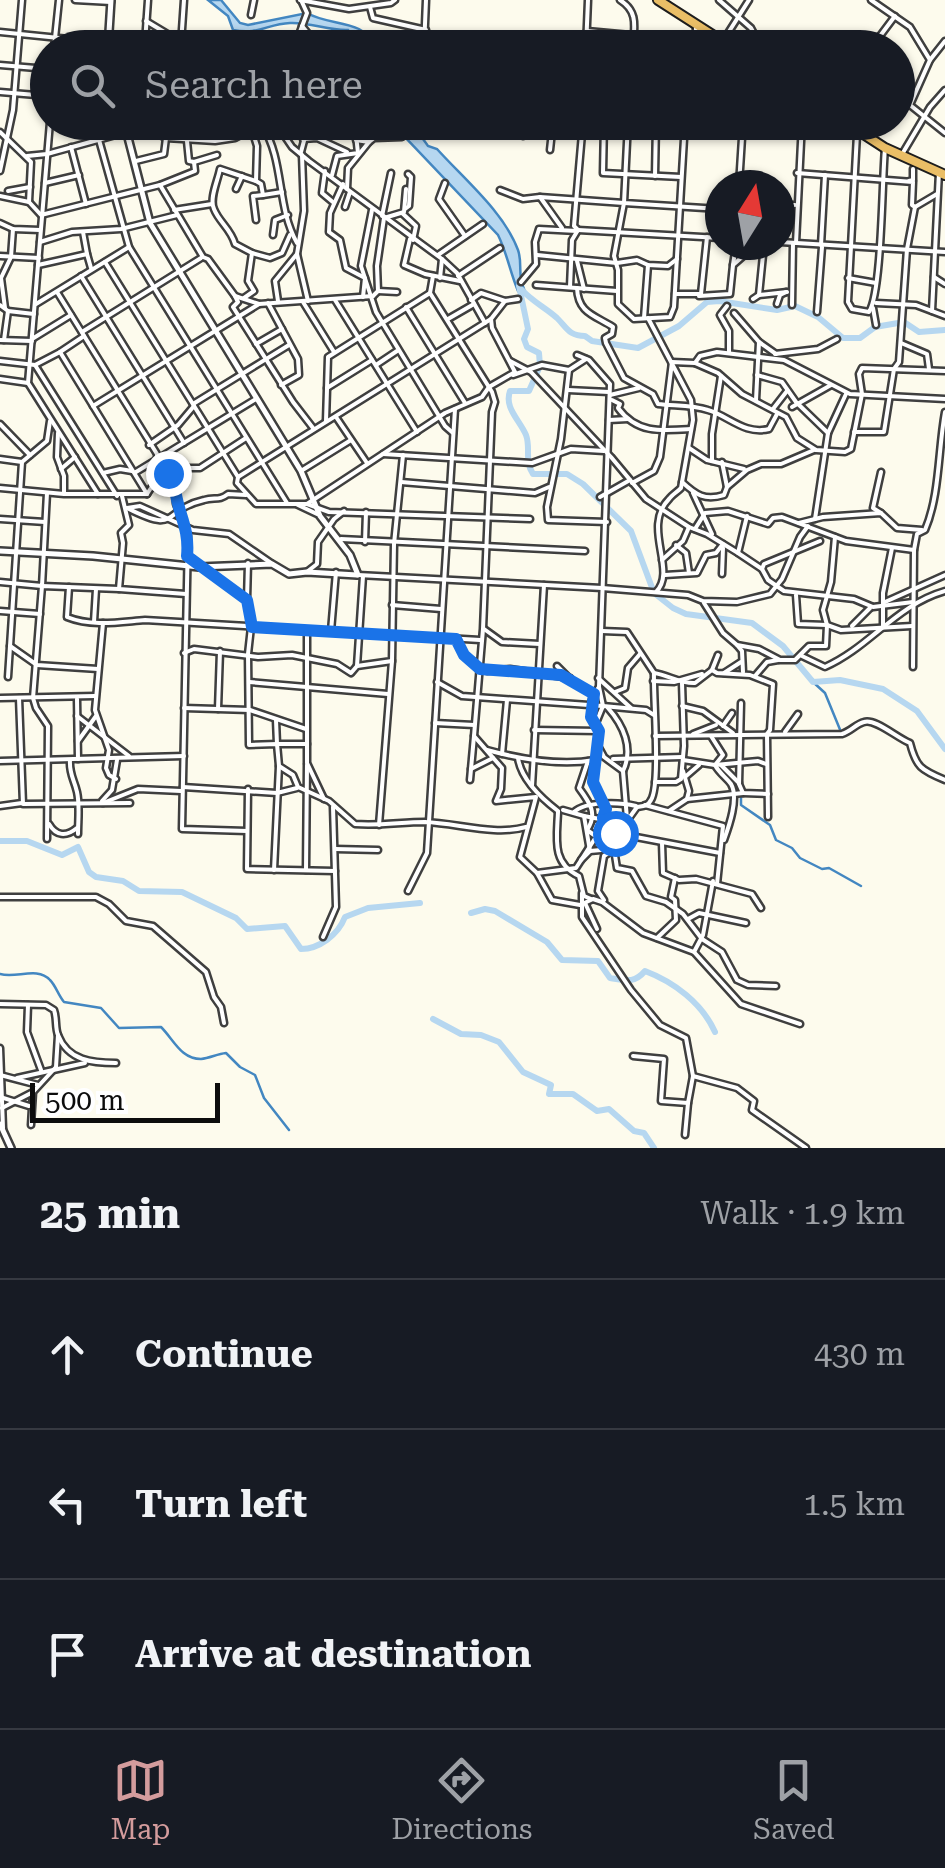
<!DOCTYPE html>
<meta charset="utf-8">
<style>
:root{--surface:#171b24;--page:#242831;--text:#f1f3f6;--muted:#9ea1a6;--line:#363941;--accent:#d49c9d}
body{margin:0;font-family:"Roboto Serif",serif;background:var(--page);color:var(--text)}
.compass{position:absolute;left:705px;top:170px;width:90px;height:90px;border-radius:50%;background:var(--surface);box-shadow:0 2px 8px #0004;rotate:11deg}
.scale{position:absolute;left:30px;bottom:25px;width:190px;box-sizing:border-box;padding-left:10px;border:5px solid #0c0c0c;border-top:0;font-size:28px;line-height:35px;white-space:nowrap;color:#0c0c0c;-webkit-text-stroke:8px #fff;paint-order:stroke}
.stop{position:absolute;width:30px;height:30px;margin:-22px;border:8px solid #1a73e8;border-radius:50%;background:#fff}
.stop.end{background:#1a73e8;border-color:#fff;box-shadow:0 2px 10px #0008}
.list{margin:0;padding:0;list-style:none}
h2{display:flex;justify-content:space-between;align-items:center;height:130px;margin:0;padding:0 40px;font-size:42px}
h2 small{font-size:32px;font-weight:400;color:var(--muted)}
.list li{display:grid;grid-template-columns:65px 1fr auto;gap:30px;align-items:center;box-sizing:border-box;height:150px;padding:0 40px;border-top:2px solid var(--line)}
.list b{display:block;font-size:38px;white-space:nowrap}
.list em{font-size:32px;font-style:normal;color:var(--muted)}
.icon{flex:none;width:55px;height:55px;fill:none;stroke:currentColor;stroke-width:2;stroke-linecap:round;stroke-linejoin:round}
.map{position:relative;flex:none;width:945px;height:1148px;overflow:hidden}
.search{position:absolute;background:var(--surface);box-shadow:0 2px 8px #0004;left:30px;right:30px;top:30px;height:110px;display:flex;align-items:center;gap:25px;box-sizing:border-box;padding:0 35px;border-radius:55px;color:var(--muted);font-size:38px}
.sheet{height:580px;background:var(--surface)}
nav{display:flex;justify-content:space-around;align-items:center;box-sizing:border-box;height:140px;border-top:2px solid var(--line);background:var(--surface);font-size:28px;color:var(--muted)}
nav a{display:grid;justify-items:center;gap:5px}
nav .on{color:var(--accent)}
.map>svg:first-child{display:block}
.water{fill:#b6d7f0;stroke:#4387c1;stroke-width:2.5}
.lines{fill:none;stroke-linecap:round;stroke-linejoin:round}
.stream{stroke:#4387c1;stroke-width:2.5}
.river{stroke:#b6d7f0;stroke-width:6}
.minor-casing{stroke:#3f3f3f;stroke-width:9}
.tertiary-casing{stroke:#3f3f3f;stroke-width:10}
.trunk-casing{stroke:#1d1d1d;stroke-width:12}
.minor{stroke:#fff;stroke-width:4}
.tertiary{stroke:#fff;stroke-width:5}
.trunk{stroke:#eabe66;stroke-width:8}
.route{stroke:#1a73e8;stroke-width:12}
</style>
<div class="map">
<svg width="945" height="1148" viewBox="0 0 945 1148">
<rect width="100%" height="100%" fill="#fdfbed"/>
<!-- water -->
<g class="water">
<path d="M208,0H221L240,23L248,25L307,13C331,27 363,18 376,47H362L348,30C329,31 310,22 290,23C267,24 259,35 233,30L228,16Z"/>
<path d="M413,125L428,146L437,149C464,179 504,212 518,250C523,264 517,275 524,289L518,291C510,272 507,253 498,235L405,137Z"/>
</g>
<g class="lines">
<!-- stream -->
<g class="stream">
<path d="M813,682L825,693L841,732"/>
<path d="M741,793V805L770,825L776,840L792,848L800,858L822,869L829,868L861,886"/>
<path d="M0,974C16,979 37,966 50,980C56,986 58,995 64,1002L101,1008L119,1028L161,1027C174,1040 181,1059 201,1059C210,1058 217,1054 226,1053L240,1067L255,1075L264,1098L289,1130"/>
</g>
<!-- river -->
<g class="river">
<path d="M519,286L528,329L524,339L527,347L539,353L540,366L529,391H510C504,408 519,419 526,435C531,448 524,461 533,474H567L583,484L631,531L654,593L673,608L686,614L752,623L783,646L813,682L840,680L883,689L917,711L945,749"/>
<path d="M522,290C533,302 546,308 557,318C567,328 569,336 585,336L592,341L638,348L679,326L707,302L719,301L777,310L795,306L818,317L843,338H860L875,327L904,322L919,332L945,330"/>
<path d="M0,841H27L62,855L78,847L89,872L96,877L123,881L139,891L182,892L236,918L247,929L285,926L301,949C319,949 338,935 345,917L368,908L420,903"/>
<path d="M471,913L485,909L495,911L547,942L562,960L598,961L610,978C625,980 634,984 645,971C674,982 702,1003 715,1032"/>
<path d="M433,1019L461,1034L481,1035L499,1042L523,1072L551,1085L549,1094H573L597,1111L609,1109L634,1131L644,1133L654,1148"/>
</g>
<!-- minor casing -->
<g class="minor-casing">
<g id="minor">
<path d="M75,0L111,2"/>
<path d="M300,0L349,9L391,3L395,0"/>
<path d="M620,0C639,12 634,27 633,48"/>
<path d="M719,0L751,28L759,43"/>
<path d="M871,0L910,27L930,60"/>
<path d="M370,7L373,18L426,30"/>
<path d="M251,15L254,0"/>
<path d="M146,21L181,42"/>
<path d="M302,26L320,48"/>
<path d="M587,31L652,37L682,48"/>
<path d="M0,32L108,43L175,44L185,48"/>
<path d="M723,41L749,0"/>
<path d="M945,41L930,60L910,105L945,133"/>
<path d="M145,43L148,0"/>
<path d="M181,44L184,0"/>
<path d="M54,48L59,0"/>
<path d="M263,48V46"/>
<path d="M294,48L307,13L301,0"/>
<path d="M424,48L426,0"/>
<path d="M586,48L588,0"/>
<path d="M695,48L696,27"/>
<path d="M871,48L895,16"/>
<path d="M0,65L48,69"/>
<path d="M898,79L904,85"/>
<path d="M0,92L48,96"/>
<path d="M898,112V113"/>
<path d="M50,122L28,383L98,494"/>
<path d="M94,122L129,247L287,503"/>
<path d="M151,122L157,134L166,138L215,141L235,138L265,122"/>
<path d="M201,122L216,125"/>
<path d="M275,122L292,147L309,161L442,259L457,273L485,323"/>
<path d="M604,122L603,173L681,177"/>
<path d="M628,122L624,203L720,209"/>
<path d="M262,125C285,161 276,206 297,243"/>
<path d="M252,130L257,146L256,181L261,184L263,195L282,192"/>
<path d="M281,131L289,123"/>
<path d="M495,131V122"/>
<path d="M0,132L31,162L29,202"/>
<path d="M465,133L466,122"/>
<path d="M857,134L848,302L852,309L869,312C882,292 882,180 885,148"/>
<path d="M523,136L524,122"/>
<path d="M303,139L317,138L347,152"/>
<path d="M356,140L369,142L374,138L402,137L411,122"/>
<path d="M187,141L189,161L194,162"/>
<path d="M71,147L86,204"/>
<path d="M550,150L553,122"/>
<path d="M301,152L309,122"/>
<path d="M302,155L304,211L297,254L308,301"/>
<path d="M27,156L47,154L152,125"/>
<path d="M901,156L930,107L945,90"/>
<path d="M136,161L164,154L166,138"/>
<path d="M194,162L217,155"/>
<path d="M0,171L13,110L22,0"/>
<path d="M325,171L322,193L334,203"/>
<path d="M797,173L913,182L912,205L915,207L907,249L899,362L894,369L884,432H854"/>
<path d="M332,175L337,156L358,153L355,126L358,122"/>
<path d="M655,176L656,122"/>
<path d="M909,181L913,180V169"/>
<path d="M45,183L79,175"/>
<path d="M445,183L439,199L465,236"/>
<path d="M343,184L330,213L329,232L340,240L346,268L365,278L363,297"/>
<path d="M160,185L195,171L194,162"/>
<path d="M739,185L743,122"/>
<path d="M236,189L242,176"/>
<path d="M347,189L348,168L369,142"/>
<path d="M500,190L523,199L540,197L562,228"/>
<path d="M8,191L30,187"/>
<path d="M0,196L29,202L41,215L160,185L203,257L208,259L235,296L238,302L233,307L293,402L313,428"/>
<path d="M540,197L624,203L614,256L618,270V304L634,319L670,317L674,307L685,122"/>
<path d="M780,205H795"/>
<path d="M345,207L350,192"/>
<path d="M915,207L937,194"/>
<path d="M405,209L409,206L411,177L408,174"/>
<path d="M174,210L212,204"/>
<path d="M372,210L361,266L376,312L445,426L453,433"/>
<path d="M402,213L416,226L413,240"/>
<path d="M382,216L391,173"/>
<path d="M256,220L253,196L263,195"/>
<path d="M0,223L13,229L40,230"/>
<path d="M578,230L720,238"/>
<path d="M83,232L87,254"/>
<path d="M273,235L275,220L288,215"/>
<path d="M410,239L404,265L425,274L460,281"/>
<path d="M40,242L72,232L121,229L177,215"/>
<path d="M780,242L945,252"/>
<path d="M796,243L802,122"/>
<path d="M821,245L825,175"/>
<path d="M252,253L270,258L282,253L290,235"/>
<path d="M438,255L483,224"/>
<path d="M537,255L617,263L637,260L648,265L668,266L677,259"/>
<path d="M0,256L39,258"/>
<path d="M577,261L584,289"/>
<path d="M105,262L238,477L237,483L256,504H307L329,512L530,519"/>
<path d="M38,265L87,254L91,268"/>
<path d="M733,265L736,245"/>
<path d="M81,276L184,443"/>
<path d="M433,276L430,293L492,392L495,402L492,412L483,629L474,736L502,768L501,789L496,801L536,797L520,857L537,873L552,900L580,905L593,899L602,902L643,933L694,952L741,1004L800,1024"/>
<path d="M458,276L500,248"/>
<path d="M934,277L945,284"/>
<path d="M440,278L442,259"/>
<path d="M848,278L876,283"/>
<path d="M521,282L536,264L535,242L539,229L577,231"/>
<path d="M536,285L617,291"/>
<path d="M570,287L572,240L578,230L574,226L583,122"/>
<path d="M577,288C578,313 594,315 613,327L612,334L605,338L606,343L624,378L653,394L658,404C674,406 692,405 708,410C729,416 744,435 769,429L777,414"/>
<path d="M378,291L397,292"/>
<path d="M57,292L157,454V458L174,479L176,504L188,536L182,829L247,831"/>
<path d="M675,294H701L707,237"/>
<path d="M759,295L764,245"/>
<path d="M235,296L259,304L373,296"/>
<path d="M373,296L378,291L377,266L384,218L404,212L406,189"/>
<path d="M699,296L730,294L733,265L756,245"/>
<path d="M244,298L254,291L248,281L252,253L235,244C231,229 219,222 214,209C209,199 218,180 220,169L256,181"/>
<path d="M753,299L759,295L787,292"/>
<path d="M335,300L417,432"/>
<path d="M471,300L481,293L505,301L518,299"/>
<path d="M278,301L275,281L297,254"/>
<path d="M303,302L334,352"/>
<path d="M268,303L298,359L299,375L281,385"/>
<path d="M876,303L916,305L945,316"/>
<path d="M36,304L129,247"/>
<path d="M777,304L780,295L786,292"/>
<path d="M0,305L8,311L34,314"/>
<path d="M792,305L793,243"/>
<path d="M727,306L720,315L729,331V352"/>
<path d="M406,307L465,403"/>
<path d="M5,308L1,278L11,257L13,229"/>
<path d="M873,308L876,325"/>
<path d="M932,311L939,172"/>
<path d="M817,312L822,247"/>
<path d="M734,313L759,342L756,400"/>
<path d="M644,318L648,265"/>
<path d="M648,318L691,400L693,420L681,488C677,492 672,495 669,499C641,527 678,571 656,592"/>
<path d="M448,319L474,304"/>
<path d="M82,332L201,258"/>
<path d="M32,339L71,315"/>
<path d="M0,340L32,341"/>
<path d="M4,340L8,311"/>
<path d="M759,342L776,354"/>
<path d="M901,343L927,354L929,369"/>
<path d="M256,344L282,329"/>
<path d="M60,352L84,336"/>
<path d="M775,354L818,349L837,339"/>
<path d="M0,361L35,365L60,352L147,494"/>
<path d="M510,361L531,372L611,457L646,499L689,527L707,534L738,553L762,569L768,580L784,591L854,599L873,607L913,602"/>
<path d="M695,363L718,373L742,394L786,417L797,438L816,450L845,452L851,449L862,394L859,374L862,368L945,371"/>
<path d="M35,365L117,496"/>
<path d="M376,365L397,351"/>
<path d="M569,370L561,439L547,507L548,520L607,522"/>
<path d="M513,375L542,365L569,370L586,359"/>
<path d="M757,375L782,382L796,402L828,433"/>
<path d="M0,379L28,383"/>
<path d="M327,388L372,360"/>
<path d="M568,390L609,392"/>
<path d="M610,395L639,388"/>
<path d="M612,400L620,404L618,408C637,434 662,431 691,429"/>
<path d="M193,404L289,345"/>
<path d="M93,406L259,304"/>
<path d="M792,407L831,385"/>
<path d="M773,409L787,391"/>
<path d="M336,417L367,463"/>
<path d="M609,420L628,419"/>
<path d="M326,421L328,357L430,293"/>
<path d="M0,424L30,455"/>
<path d="M58,433L57,457L64,476V492"/>
<path d="M149,445L178,425L194,406"/>
<path d="M689,448L707,460L744,469"/>
<path d="M383,454L532,463L571,449L604,451"/>
<path d="M0,459L22,462"/>
<path d="M712,461V434L721,376"/>
<path d="M722,462L727,487"/>
<path d="M61,469L75,457"/>
<path d="M301,471L351,440"/>
<path d="M136,472L256,399"/>
<path d="M881,472L873,508L881,513"/>
<path d="M103,473L120,469L132,471"/>
<path d="M238,477L491,319"/>
<path d="M156,478L157,458"/>
<path d="M401,482L535,493L549,487"/>
<path d="M682,482C696,495 705,501 724,495L727,487L747,470L761,464H781L814,450"/>
<path d="M632,483L654,471L660,457L672,362L695,363L700,356L717,352L784,360L850,394L945,399"/>
<path d="M0,488L64,494H147"/>
<path d="M693,493L712,534"/>
<path d="M147,494L155,482L168,473L180,468H200L246,438"/>
<path d="M122,496L129,525L121,533L123,543L119,589L186,594"/>
<path d="M600,497L630,480"/>
<path d="M307,504L445,413L482,397L489,387L515,372L492,328L491,319L505,301"/>
<path d="M298,505L317,514"/>
<path d="M127,508L140,506L193,530L229,534L271,563"/>
<path d="M127,508C180,535 161,510 204,500C215,497 219,501 228,494L246,495"/>
<path d="M0,519L45,522"/>
<path d="M815,519L828,433L846,394"/>
<path d="M799,523L823,517L881,513L897,528L922,530"/>
<path d="M695,529L705,513L728,511L768,524L773,518L782,517L846,541L914,550"/>
<path d="M341,539L585,551"/>
<path d="M365,542L366,512"/>
<path d="M676,545L686,553L689,573"/>
<path d="M738,553L747,516"/>
<path d="M662,560L683,541L689,527"/>
<path d="M248,563L247,600L251,627L248,654L249,745L277,744L279,766L293,775L298,787L329,801L355,824C379,826 402,822 425,822C457,823 495,836 526,827"/>
<path d="M202,567L247,600"/>
<path d="M762,569L764,564L820,541"/>
<path d="M308,571L317,564L318,542L334,519L344,511"/>
<path d="M722,574L723,548"/>
<path d="M358,575L602,588L688,595L703,601L737,602L770,594L782,579L800,537L808,526"/>
<path d="M665,575L697,573L706,555L716,553L723,544"/>
<path d="M0,582L42,586L47,493"/>
<path d="M69,587L67,617C92,627 119,622 145,620L480,640"/>
<path d="M796,595L798,624L827,625L841,630L912,626"/>
<path d="M885,602L945,575"/>
<path d="M704,603L723,633L737,645L759,649L780,660H795L809,646H826L827,625L823,610L831,582L835,537"/>
<path d="M392,605L441,609"/>
<path d="M0,611L40,614"/>
<path d="M94,622L96,589"/>
<path d="M103,623L95,710L109,750L106,768L109,775L116,779"/>
<path d="M852,626L870,608"/>
<path d="M883,627V593L892,548"/>
<path d="M484,629L502,642L540,644"/>
<path d="M307,630V763L324,799"/>
<path d="M331,631L336,572"/>
<path d="M602,631L627,632L654,673C668,675 681,684 695,683L712,670L717,673L750,675L773,684L770,730L767,734L768,817"/>
<path d="M456,639L464,655L487,671L510,669L570,678"/>
<path d="M737,645L742,651L743,672"/>
<path d="M10,646L37,665L98,669"/>
<path d="M184,653L194,649L258,657L292,655L337,664L351,673L357,666L392,661L394,544L403,455"/>
<path d="M802,656L825,667C870,647 896,605 945,591"/>
<path d="M357,666L363,576"/>
<path d="M557,666L574,683L592,693"/>
<path d="M913,667L914,550L917,534L925,530C940,495 938,450 945,412"/>
<path d="M712,670L718,655"/>
<path d="M724,673L741,662"/>
<path d="M755,676L767,662L778,660"/>
<path d="M8,677L22,462L47,441L50,421"/>
<path d="M598,678L631,708"/>
<path d="M653,681L674,682L702,674"/>
<path d="M249,682L388,694"/>
<path d="M437,682L462,696L603,706L599,687"/>
<path d="M615,692L625,688L628,668L640,654"/>
<path d="M0,698L95,696"/>
<path d="M19,698L23,804L130,803"/>
<path d="M77,699L78,759"/>
<path d="M741,703L739,784L743,793L768,794"/>
<path d="M682,706L703,711L733,733"/>
<path d="M184,708L250,710L306,729"/>
<path d="M608,708C623,725 634,748 623,771"/>
<path d="M218,709L220,651"/>
<path d="M77,716L129,756"/>
<path d="M276,720L277,744H307"/>
<path d="M435,723L474,725"/>
<path d="M596,723L603,706L646,710L654,715"/>
<path d="M723,726L732,713"/>
<path d="M534,730L599,731"/>
<path d="M785,732L798,714"/>
<path d="M693,734L716,725"/>
<path d="M655,736L842,734C851,731 856,724 864,722C875,718 897,738 910,743C916,767 921,770 945,780"/>
<path d="M711,736L723,755L715,765C719,773 726,777 731,784C739,798 729,826 724,840"/>
<path d="M78,741L96,716"/>
<path d="M598,746L604,757L623,771L627,819"/>
<path d="M487,750C520,759 561,766 595,760C596,752 599,743 598,734C597,716 582,709 599,687L610,384L589,360L577,355"/>
<path d="M502,754L507,700"/>
<path d="M518,758C521,779 541,798 558,811"/>
<path d="M613,759L682,757"/>
<path d="M70,760C69,774 74,779 77,792C80,805 78,820 78,834"/>
<path d="M683,760L715,765L758,761L766,764"/>
<path d="M0,761L184,756"/>
<path d="M588,761L579,788C590,803 598,814 587,830L614,849L617,868L632,871L646,896L666,902L683,914L702,939L722,952L737,980L748,985L776,986"/>
<path d="M594,762L593,782L606,809L603,818"/>
<path d="M721,765L739,783"/>
<path d="M471,769L493,758"/>
<path d="M685,777L699,765"/>
<path d="M470,780L474,736"/>
<path d="M655,782H676L681,779L684,746L682,683"/>
<path d="M532,786L544,585"/>
<path d="M183,787L277,793L297,788"/>
<path d="M248,789L247,869L335,871"/>
<path d="M687,799L743,793"/>
<path d="M102,801L112,790L117,760"/>
<path d="M103,803L138,789L181,791"/>
<path d="M645,805L723,826L717,884"/>
<path d="M0,806L22,803"/>
<path d="M563,810L584,816L590,851"/>
<path d="M669,811L687,799L689,791L683,771"/>
<path d="M558,812C557,838 551,863 579,876L584,896L591,899"/>
<path d="M574,812C586,801 620,802 636,806"/>
<path d="M584,816L610,821L619,831"/>
<path d="M49,824C56,836 66,837 77,828"/>
<path d="M379,825L392,661"/>
<path d="M47,839L48,726L36,708L33,698L42,586L119,589"/>
<path d="M662,843L663,873L679,880L696,879L752,894L761,908"/>
<path d="M335,849L378,850"/>
<path d="M581,860L590,851L612,849"/>
<path d="M274,870L279,766"/>
<path d="M306,870L307,765"/>
<path d="M537,873L576,868L594,840L615,833L720,853"/>
<path d="M408,891L427,853L455,409"/>
<path d="M582,893V917L631,990L660,1025L686,1038L693,1076L737,1088L754,1101L752,1110L806,1148"/>
<path d="M0,897H96L109,904L126,921L153,926L206,972L214,997L221,1007L224,1023"/>
<path d="M604,900L598,891L604,856L621,844L627,821L637,807C644,806 648,806 651,800C661,784 653,696 654,673"/>
<path d="M585,903L597,929"/>
<path d="M688,919L699,913L746,923"/>
<path d="M323,937L336,907L333,807"/>
<path d="M657,938L676,920L675,900L671,897L675,878"/>
<path d="M694,952L703,935L713,881"/>
<path d="M0,1004L46,1005L54,1010C57,1018 55,1028 58,1035C68,1061 93,1063 116,1063"/>
<path d="M28,1005L27,1032L41,1070"/>
<path d="M0,1048L3,1128"/>
<path d="M633,1056L664,1059L661,1101L688,1103L693,1076"/>
<path d="M0,1075L38,1085"/>
<path d="M17,1078L85,1063"/>
<path d="M0,1097L29,1106"/>
<path d="M2,1108L33,1092"/>
<path d="M31,1125L33,1092L56,1067L58,1035"/>
<path d="M685,1135L688,1103"/>
</g>
</g>
<!-- tertiary casing -->
<g class="tertiary-casing">
<g id="tertiary">
<path d="M108,48L111,0"/>
<path d="M124,122L150,223L301,471L320,516L350,555L358,575"/>
<path d="M0,551L93,556L199,567L272,564L289,574L307,572L357,575"/>
<path d="M0,1124L11,1148"/>
</g>
</g>
<!-- trunk casing -->
<g class="trunk-casing">
<g id="trunk">
<path d="M658,0L733,48"/>
<path d="M845,122L885,148L945,175"/>
</g>
</g>
<!-- minor -->
<use href="#minor" class="minor"/>
<!-- tertiary -->
<use href="#tertiary" class="tertiary"/>
<!-- trunk -->
<use href="#trunk" class="trunk"/>
</g>
<g class="lines">
<!-- route -->
<path class="route" d="M168,473L174,479C175,511 190,524 187,556L247,600L252,627L456,639L464,655L480,669L561,675L594,694L591,717L599,731L593,782L606,809L603,818L622,834L615,833"/>
</g>
</svg>
<svg class="compass" viewBox="-18 -18 36 36"><path d="M0-13l5 13h-10z" fill="#e53935"/><path d="M0 13l5-13h-10z" fill="#9ea1a6"/></svg>
<div class="scale">500 m</div>
<div class="stop" style="left:615px;top:833px"></div>
<div class="stop end" style="left:168px;top:473px"></div>
<div class="search"><svg class="icon" aria-label="search" viewBox="0 0 24 24"><circle cx="10" cy="10" r="6"/><path d="M15 15l6 6"/></svg>Search here</div>
</div>
<section class="sheet">
<h2>25 min<small>Walk · 1.9 km</small></h2>
<ul class="list">
<li><svg class="icon" aria-label="ahead" viewBox="0 0 24 24"><path d="M12 20V5M6 11l6-6 6 6"/></svg><div><b>Continue</b></div><em>430 m</em></li>
<li><svg class="icon" aria-label="left" viewBox="0 0 24 24"><path d="M17 20v-9H6M10 6l-5 5 5 5"/></svg><div><b>Turn left</b></div><em>1.5 km</em></li>
<li><svg class="icon" aria-label="arrive" viewBox="0 0 24 24"><path d="M6 21V4h12l-3 4 3 4H6"/></svg><div><b>Arrive at destination</b></div></li>
</ul>
</section>
<nav>
<a class="on"><svg class="icon" aria-label="map" viewBox="0 0 24 24"><path d="M3 6l6-2 6 2 6-2v14l-6 2-6-2-6 2zM9 4v14M15 6v14"/></svg>Map</a>
<a><svg class="icon" aria-label="directions" viewBox="0 0 24 24"><path d="M12 3l9 9-9 9-9-9zM9 14v-3h6M13 9l2 2-2 2"/></svg>Directions</a>
<a><svg class="icon" aria-label="saved" viewBox="0 0 24 24"><path d="M7 4h10v16l-5-4-5 4z"/></svg>Saved</a>
</nav>
